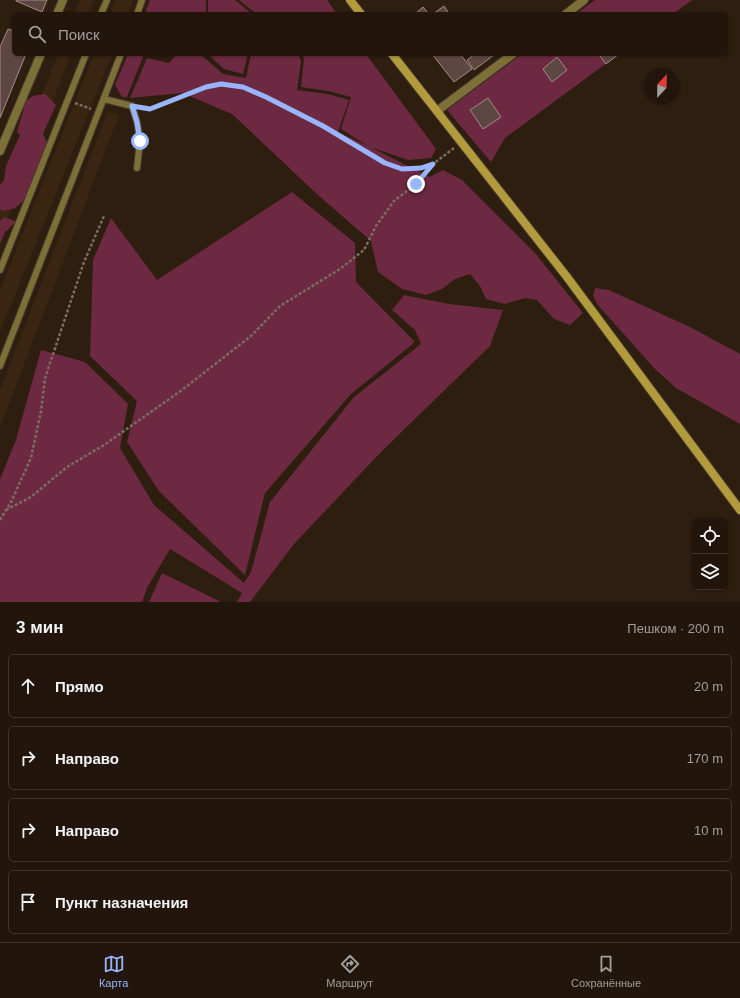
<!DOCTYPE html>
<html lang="ru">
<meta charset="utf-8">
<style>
:root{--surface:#22160c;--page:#2a1f15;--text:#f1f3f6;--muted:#a29f9d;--line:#3f352d;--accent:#99b5fd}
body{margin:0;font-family:Helvetica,sans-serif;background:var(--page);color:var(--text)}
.controls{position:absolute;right:12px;bottom:12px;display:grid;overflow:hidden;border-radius:6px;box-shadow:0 1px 3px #0004}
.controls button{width:36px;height:36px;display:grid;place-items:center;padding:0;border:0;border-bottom:1px solid var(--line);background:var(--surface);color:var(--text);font:20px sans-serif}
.compass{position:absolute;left:644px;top:68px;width:36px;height:36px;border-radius:50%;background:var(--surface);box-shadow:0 1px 3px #0004;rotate:22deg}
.stop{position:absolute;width:12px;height:12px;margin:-9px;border:3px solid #99b5fd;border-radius:50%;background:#fff}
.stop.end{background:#99b5fd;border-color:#fff;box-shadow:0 1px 4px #0008}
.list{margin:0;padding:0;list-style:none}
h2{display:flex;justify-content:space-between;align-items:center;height:52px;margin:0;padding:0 16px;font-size:17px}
h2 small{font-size:13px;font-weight:400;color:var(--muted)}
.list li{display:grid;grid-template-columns:26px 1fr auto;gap:12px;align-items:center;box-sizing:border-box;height:64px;margin:0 8px 8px;padding:0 8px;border:1px solid var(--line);border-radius:6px}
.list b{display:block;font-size:15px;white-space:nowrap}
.list em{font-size:13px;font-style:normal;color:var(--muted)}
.icon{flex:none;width:22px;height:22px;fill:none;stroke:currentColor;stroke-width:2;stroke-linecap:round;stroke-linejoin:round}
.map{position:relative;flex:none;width:740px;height:602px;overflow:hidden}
.search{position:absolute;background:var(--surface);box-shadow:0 1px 3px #0004;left:12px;right:12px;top:12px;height:44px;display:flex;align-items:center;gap:10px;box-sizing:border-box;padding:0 14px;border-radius:6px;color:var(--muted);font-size:15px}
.sheet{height:340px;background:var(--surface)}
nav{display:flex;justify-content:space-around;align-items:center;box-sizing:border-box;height:56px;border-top:1px solid var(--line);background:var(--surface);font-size:11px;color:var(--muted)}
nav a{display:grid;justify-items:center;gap:2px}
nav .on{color:var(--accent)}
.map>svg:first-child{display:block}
.built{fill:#392512}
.green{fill:#6d2941}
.building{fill:#5e4742;stroke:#a58b85}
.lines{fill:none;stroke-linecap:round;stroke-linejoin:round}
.service-casing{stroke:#4a3b2e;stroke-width:8}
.minor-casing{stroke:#4a3b2e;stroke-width:10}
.secondary-casing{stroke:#4a3b2e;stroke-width:10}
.path{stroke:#7a6d61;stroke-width:2.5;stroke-dasharray:3 2;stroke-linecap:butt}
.service{stroke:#7d6f38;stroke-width:6}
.minor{stroke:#7d6f38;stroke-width:8}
.secondary{stroke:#b29b3c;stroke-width:8}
.route{stroke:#99b5fd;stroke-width:5}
</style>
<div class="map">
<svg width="740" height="602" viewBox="0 0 740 602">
<rect width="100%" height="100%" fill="#2d1e10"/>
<!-- built -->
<g class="built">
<path d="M80,0H93L88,14H74Z"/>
<path d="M116,0H133L128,14H110Z"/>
<path d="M58,54H71L0,238V203Z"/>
<path d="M94,54H112L0,332V290Z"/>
<path d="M108,111L119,115L0,428V390Z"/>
</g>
<!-- green -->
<g class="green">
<path d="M150,0H206V14H145Z"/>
<path d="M208,0H235L252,14H208Z"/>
<path d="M239,0H327L337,14H257Z"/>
<path d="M595,0H692L673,14H576Z"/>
<path d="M128,54H144L127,97H122L115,85Z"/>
<path d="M177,54H200L223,74L246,78L251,54H298L301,61L297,90L328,94L349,100L338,132L368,146L341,129L351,97L328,91L301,87L304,59L302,54H366L436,149L431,158L408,160L370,147L430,177L443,170L462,180L535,253L583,313L570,325L554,319L537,300L525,298L505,304L486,299L480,286L470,274L455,279L442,289L426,295L402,289L378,272L371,241L318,195L232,114L182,93L130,98L147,58L169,63Z"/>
<path d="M208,54H248L243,74L224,69Z"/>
<path d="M522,54H619L505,138L491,162L447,110Z"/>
<path d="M45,94L56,105L43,134L50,150L43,167L30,186L24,200L15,208L4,211L0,209V185L4,180L6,166L20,135L17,132L26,101L33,96Z"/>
<path d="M292,192L355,243L356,282L415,342L351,394L265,493L245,575L159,491L127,442L137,401L90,356L93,260L111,218L157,280Z"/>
<path d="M5,217L16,222L5,232L0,244V221Z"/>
<path d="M595,288L609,290L690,327L740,354V424L676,388L654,368L597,304L593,295Z"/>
<path d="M404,295L449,304L503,310L490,346L380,453L294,544L250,602H237L242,593L170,549L147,588L142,602H0V479L16,440L41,350L85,362L128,404L120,448L154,505L244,583L251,572L270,502L354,397L421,344L415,330L392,310Z"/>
<path d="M162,573L221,602H149Z"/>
</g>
<!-- building -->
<g class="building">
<path d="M16,0H47L42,12L16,1Z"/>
<path d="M444,6L448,12L446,14H433Z"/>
<path d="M423,7L428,13L415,14Z"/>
<path d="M8,29L14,31V54H26L0,118V47Z"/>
<path d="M432,54H460L472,69L454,82Z"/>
<path d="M475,54H493L494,55L474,70L467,60Z"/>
<path d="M603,54H619L606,64L600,56Z"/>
<path d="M557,57L567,70L552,82L543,69Z"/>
<path d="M488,98L501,117L483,129L470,110Z"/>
</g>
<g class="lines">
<!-- service casing -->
<g class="service-casing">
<g id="service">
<path d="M101,14L107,0"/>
<path d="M137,14L142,0"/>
<path d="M104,99L132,106L137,122L140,141L137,168"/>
<path d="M0,270L86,54"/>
<path d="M0,366L121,54"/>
</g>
</g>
<!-- minor casing -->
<g class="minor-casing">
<g id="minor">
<path d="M57,14L63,0"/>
<path d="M566,14L584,0"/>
<path d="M437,111L513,54"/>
<path d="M0,151L41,54"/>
</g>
</g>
<!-- secondary casing -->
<g class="secondary-casing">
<g id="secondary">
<path d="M350,0L361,14"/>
<path d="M392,54L567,277L740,510"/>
</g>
</g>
<!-- path -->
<g class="path">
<path d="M75,103L91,109"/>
<path d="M142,108L150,109L206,87L221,84L243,87L267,97L323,126L385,163L402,169L421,168L433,164L454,148"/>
<path d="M6,510L31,497L67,467L104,445L182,390L251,336L280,306L340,269L364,250L376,226L394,201L416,184L433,164"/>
<path d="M0,520L11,502L31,458L41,411L45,378L84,262L104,216"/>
</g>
<!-- service -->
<use href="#service" class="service"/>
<!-- minor -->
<use href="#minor" class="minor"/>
<!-- secondary -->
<use href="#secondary" class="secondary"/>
</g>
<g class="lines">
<!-- route -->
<path class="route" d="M140,141L137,122L132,106L150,109L206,87L221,84L243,87L266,97L323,126L385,163L402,169L421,168L433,164L416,184"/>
</g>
</svg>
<div class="controls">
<button><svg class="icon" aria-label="locate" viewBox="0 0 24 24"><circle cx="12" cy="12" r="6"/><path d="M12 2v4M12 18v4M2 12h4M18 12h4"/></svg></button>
<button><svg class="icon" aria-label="layers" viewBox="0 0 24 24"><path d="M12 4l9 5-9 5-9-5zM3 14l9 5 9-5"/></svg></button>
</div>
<svg class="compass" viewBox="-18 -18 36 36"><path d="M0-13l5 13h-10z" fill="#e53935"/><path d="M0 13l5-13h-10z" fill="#a29f9d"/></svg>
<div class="stop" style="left:140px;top:141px"></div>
<div class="stop end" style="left:416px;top:184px"></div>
<div class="search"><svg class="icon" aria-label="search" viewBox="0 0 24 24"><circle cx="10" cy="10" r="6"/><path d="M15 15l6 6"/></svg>Поиск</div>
</div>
<section class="sheet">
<h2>3 мин<small>Пешком · 200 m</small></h2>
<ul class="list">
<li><svg class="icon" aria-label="ahead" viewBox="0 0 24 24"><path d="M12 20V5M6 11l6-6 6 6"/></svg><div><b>Прямо</b></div><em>20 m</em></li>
<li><svg class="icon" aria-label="right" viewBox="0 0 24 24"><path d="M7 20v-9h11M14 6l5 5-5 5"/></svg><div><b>Направо</b></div><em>170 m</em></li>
<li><svg class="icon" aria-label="right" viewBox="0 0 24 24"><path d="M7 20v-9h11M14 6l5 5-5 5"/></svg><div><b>Направо</b></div><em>10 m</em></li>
<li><svg class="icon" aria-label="arrive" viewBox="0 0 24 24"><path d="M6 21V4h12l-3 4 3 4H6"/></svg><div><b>Пункт назначения</b></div></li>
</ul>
</section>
<nav>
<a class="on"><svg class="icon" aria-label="map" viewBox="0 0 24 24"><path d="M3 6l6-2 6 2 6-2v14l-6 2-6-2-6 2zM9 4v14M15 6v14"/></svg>Карта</a>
<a><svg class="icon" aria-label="directions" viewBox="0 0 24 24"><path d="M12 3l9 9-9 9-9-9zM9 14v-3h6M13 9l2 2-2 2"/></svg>Маршрут</a>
<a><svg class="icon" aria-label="saved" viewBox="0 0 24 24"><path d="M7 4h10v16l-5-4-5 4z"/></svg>Сохранённые</a>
</nav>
